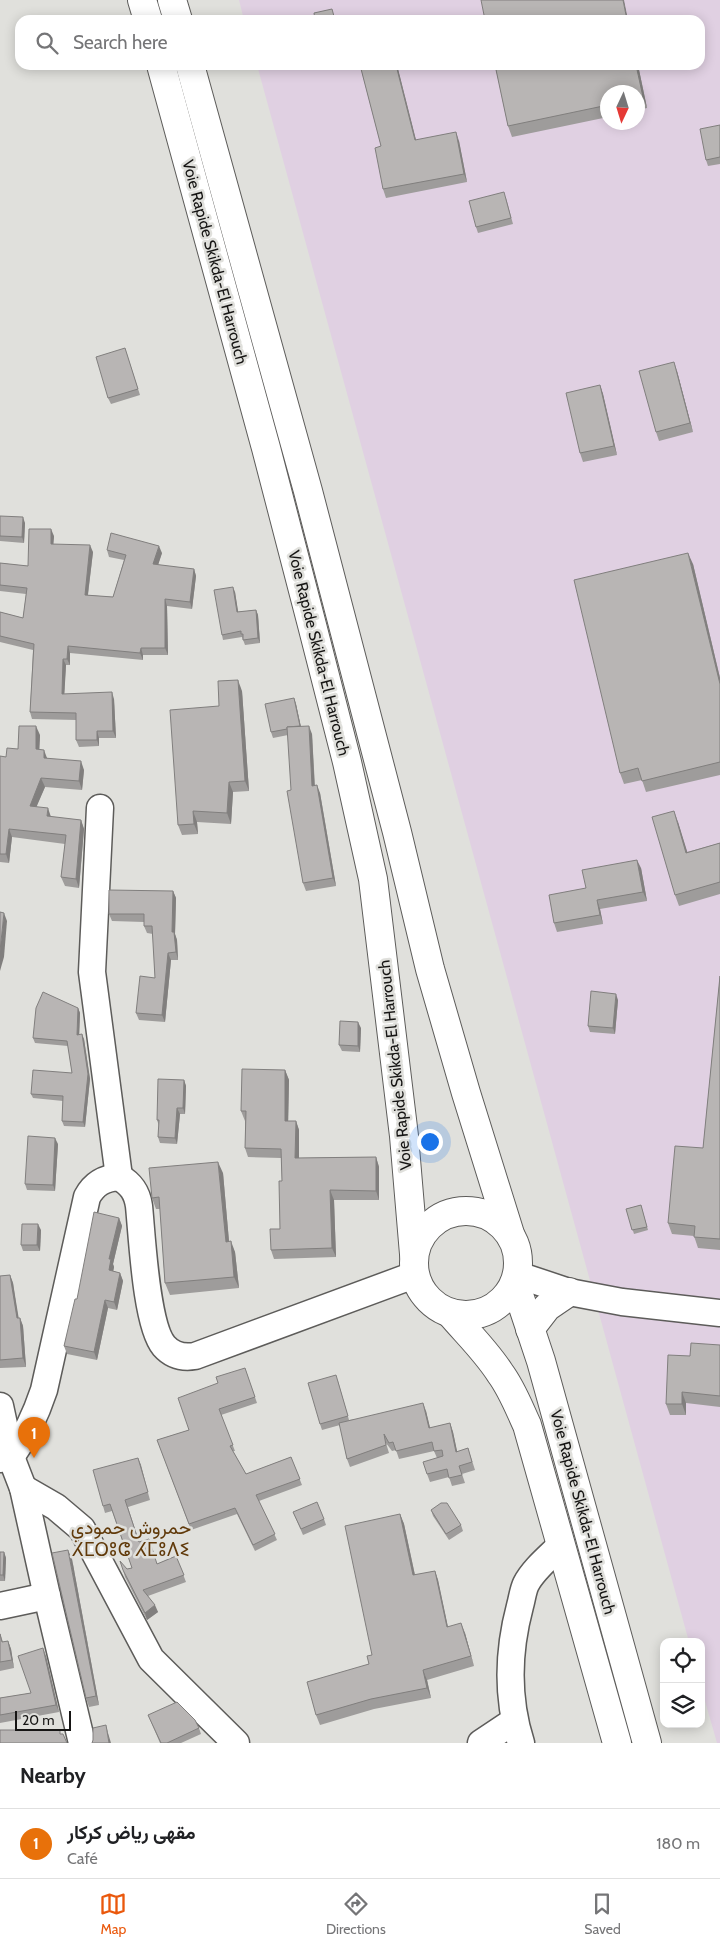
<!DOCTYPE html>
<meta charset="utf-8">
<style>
:root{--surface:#fff;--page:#f2f2f2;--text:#202124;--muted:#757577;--line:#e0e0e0;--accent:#ea580c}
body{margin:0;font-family:Cabin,Vazirmatn,"Noto Sans Tifinagh",sans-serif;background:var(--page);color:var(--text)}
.controls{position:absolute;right:15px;bottom:15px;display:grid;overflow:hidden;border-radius:10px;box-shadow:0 2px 12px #0003}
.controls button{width:45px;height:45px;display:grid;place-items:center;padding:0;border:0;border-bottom:1px solid var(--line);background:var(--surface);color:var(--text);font:25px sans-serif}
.compass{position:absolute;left:600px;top:85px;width:45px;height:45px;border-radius:50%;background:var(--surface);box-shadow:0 2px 12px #0003;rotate:184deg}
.scale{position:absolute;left:15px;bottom:12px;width:56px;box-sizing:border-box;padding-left:5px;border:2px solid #161514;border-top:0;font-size:14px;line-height:18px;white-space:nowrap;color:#161514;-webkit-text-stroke:4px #e0e0dc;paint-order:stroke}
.you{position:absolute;left:429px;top:1141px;width:18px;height:18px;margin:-12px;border:4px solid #fff;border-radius:50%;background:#1a73e8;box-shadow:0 0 0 8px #1a73e833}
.badge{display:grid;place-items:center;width:32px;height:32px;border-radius:50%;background:var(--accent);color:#fff;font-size:16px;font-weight:700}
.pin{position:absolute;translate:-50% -41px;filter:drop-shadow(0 1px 2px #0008)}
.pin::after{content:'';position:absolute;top:26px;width:18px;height:15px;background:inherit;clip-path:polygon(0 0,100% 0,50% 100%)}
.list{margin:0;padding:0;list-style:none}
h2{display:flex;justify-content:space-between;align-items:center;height:65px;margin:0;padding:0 20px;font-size:21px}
h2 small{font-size:16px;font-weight:400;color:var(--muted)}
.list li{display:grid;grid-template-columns:32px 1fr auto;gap:15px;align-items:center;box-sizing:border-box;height:70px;padding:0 20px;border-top:1px solid var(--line)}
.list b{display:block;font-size:19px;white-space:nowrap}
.list p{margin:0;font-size:16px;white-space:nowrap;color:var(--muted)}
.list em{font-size:16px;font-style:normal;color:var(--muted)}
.icon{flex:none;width:28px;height:28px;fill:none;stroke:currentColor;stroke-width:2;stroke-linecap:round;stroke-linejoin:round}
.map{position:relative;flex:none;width:720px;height:1743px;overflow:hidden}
.search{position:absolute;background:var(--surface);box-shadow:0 2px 12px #0003;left:15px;right:15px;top:15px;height:55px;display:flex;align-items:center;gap:12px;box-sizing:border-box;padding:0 18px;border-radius:15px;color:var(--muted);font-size:19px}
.sheet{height:135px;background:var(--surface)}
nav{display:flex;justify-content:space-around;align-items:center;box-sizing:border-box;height:70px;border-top:1px solid var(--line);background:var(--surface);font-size:14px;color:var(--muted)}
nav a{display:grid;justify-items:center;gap:2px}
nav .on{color:var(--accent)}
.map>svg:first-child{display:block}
.industrial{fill:#e0d0e2;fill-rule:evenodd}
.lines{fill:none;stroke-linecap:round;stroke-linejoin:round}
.minor-casing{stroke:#5d5c5a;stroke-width:29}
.highway-casing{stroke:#5d5c5a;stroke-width:30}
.minor{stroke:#fff;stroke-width:26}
.highway{stroke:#fff;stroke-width:28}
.wall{fill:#9e9c9b}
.shaded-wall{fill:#817f7e}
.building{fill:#b8b5b4;stroke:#817f7e}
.labels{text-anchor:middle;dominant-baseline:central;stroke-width:5;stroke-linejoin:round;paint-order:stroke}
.street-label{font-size:16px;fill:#161514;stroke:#e0e0dc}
.quarter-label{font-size:19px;fill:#603909;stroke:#e0e0dc}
</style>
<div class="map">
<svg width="720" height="1743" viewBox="0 0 720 1743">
<rect width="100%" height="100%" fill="#e0e0dc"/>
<!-- industrial -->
<path class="industrial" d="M239,0H720V1743H717L701,1687V1642H689L257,65H700V20H244ZM608,92H638V122H608Z"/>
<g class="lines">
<!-- minor casing -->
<g class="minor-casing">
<g id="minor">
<path d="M100,808L92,972L119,1177"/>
<path d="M518,1275L569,1292L622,1302L720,1313"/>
<path d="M0,1406L11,1457L23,1488L47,1596L82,1743"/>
<path d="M0,1459L11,1457C26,1436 36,1414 44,1390L87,1197C94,1184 104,1178 119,1177C131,1184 137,1192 139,1206C142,1235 146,1325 164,1346C172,1355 183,1358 195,1356L414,1275"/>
<path d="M23,1488L56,1507L82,1529L151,1659L236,1743"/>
<path d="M0,1606L47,1596"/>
<path d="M481,1743L514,1721"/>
<path d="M521,1743C507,1699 508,1651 520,1606C522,1599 523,1590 526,1584C533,1570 549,1557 560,1546"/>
</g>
</g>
<!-- highway casing -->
<g class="highway-casing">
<g id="highway">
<path d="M142,0L148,20"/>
<path d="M172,0L178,20"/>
<path d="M161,65L266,448L312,625L347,762L373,879L404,1136L414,1254"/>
<path d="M190,65L308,491L397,832L430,969L466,1093L510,1234"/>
<circle cx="466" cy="1263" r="52"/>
<path d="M515,1283L541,1361L647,1743"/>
<path d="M450,1313C467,1333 486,1351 500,1373C512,1389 519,1408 527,1425L617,1743"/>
<path d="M530,1329L547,1307L569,1292"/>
</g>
</g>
<!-- minor -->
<use href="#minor" class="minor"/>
<!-- highway -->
<use href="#highway" class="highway"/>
</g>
<!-- wall -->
<g class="wall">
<path d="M360,65H397L416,140L459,141L467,182L386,198L383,189L381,146Z"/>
<path d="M495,65H638L647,108L638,110V92H608V117L512,137L508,126Z"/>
<path d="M720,125V164L708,166L706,160Z"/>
<path d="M506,198L513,224L478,233L476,227Z"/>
<path d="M125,348L140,395L111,404L108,398Z"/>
<path d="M677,371L693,432L659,441L656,432Z"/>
<path d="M600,385L603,394L617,455L583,462L580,453Z"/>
<path d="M0,516L25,523L24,543L0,541Z"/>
<path d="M54,536L53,544L93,552L88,595L113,597L124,560L109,557L107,550L162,553L158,565L194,569L196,576L192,609L167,606L168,655H143V660L70,653V665H66L64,694L114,699L116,738H99V746L79,747L76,740V720L32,719L30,712L33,650L0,642V612L23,618L26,594L0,591V563L28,566Z"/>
<path d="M693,564L720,678V775L646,792L642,780L624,784L620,773Z"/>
<path d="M235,592L238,612L256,610L258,615L260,643L245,645L242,637L223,640L222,635Z"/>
<path d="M242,691L249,791L233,792L231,824L197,822L198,834L182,835L178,825L219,706Z"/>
<path d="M294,698L296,704L301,727L312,734L315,786L320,793L336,886L306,891L303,883L288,735L273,738L271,732Z"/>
<path d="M40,735L39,749L47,758L84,770L82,790L45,787L36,807L51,817L81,820L84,829L79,888L65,886L61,877L65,844L12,837L9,863L0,862V756L6,757Z"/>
<path d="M678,822L687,852L720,843V894L679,906L675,895Z"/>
<path d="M641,868L647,901L600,909L603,924L557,932L554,923L586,888Z"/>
<path d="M173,891L176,898L175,934L177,940L178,960H171L165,1022L139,1020L136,1013L155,978L153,934L147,933L144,926V922L112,921L109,914Z"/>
<path d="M720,976V1250L698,1248L694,1236L672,1234L668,1223L703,1148Z"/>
<path d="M618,1000L615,1034L590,1032L588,1026Z"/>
<path d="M78,1008L80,1013L79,1035L84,1039L90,1079L85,1127L64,1126L62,1121L63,1101L33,1098L31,1094L72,1073L68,1046L35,1043L33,1038Z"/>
<path d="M361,1028L360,1052L342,1051L339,1045Z"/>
<path d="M285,1070L289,1080L288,1121H296L299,1130V1158L376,1157L379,1167V1200H334L336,1257L274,1259L271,1250L280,1229L282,1181L281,1158L248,1157L245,1148V1121L241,1111Z"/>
<path d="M184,1080L186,1086L185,1114H180L177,1144L160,1143L158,1137L159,1126L157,1120Z"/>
<path d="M58,1144L55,1191L27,1190L25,1184Z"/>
<path d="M223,1173L229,1241L235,1252L239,1288L170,1295L165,1283L160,1209H156L152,1198Z"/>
<path d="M641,1205L648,1230L634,1234L626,1209Z"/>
<path d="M119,1218L122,1226L113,1264L114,1267L113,1271L120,1273L123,1281L117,1310L108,1308L97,1360L67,1354L64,1346L77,1299Z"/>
<path d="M41,1230L40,1251H23L21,1245Z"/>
<path d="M10,1275L13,1283L18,1318H20L23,1326L26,1367L0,1368V1276Z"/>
<path d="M720,1345V1407L686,1403V1415H670L666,1404L690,1356Z"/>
<path d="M245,1368L257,1403L221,1415L235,1451H233L246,1474L291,1457L302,1485L259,1501L277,1540L255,1551L237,1514L191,1530L157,1440L189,1430Z"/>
<path d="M338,1381L349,1420L426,1411L430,1428L450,1423L453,1432L457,1452L468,1448L475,1470L462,1474L465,1483L452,1486L449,1477L430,1482L427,1474L437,1458L434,1451L399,1459L396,1450L392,1451L386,1443L389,1453L350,1467L347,1459L340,1425L322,1430L320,1424Z"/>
<path d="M138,1458L150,1500L128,1507L139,1542L157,1564L176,1556L186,1582L148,1596L158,1612L147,1620L125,1577L123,1570L132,1568L112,1511L105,1513L103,1506Z"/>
<path d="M431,1510L461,1525L463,1531L449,1540L433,1516Z"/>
<path d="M293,1512L324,1519L326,1525L303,1535Z"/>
<path d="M400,1514L404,1524L415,1575L435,1571L438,1580L448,1627L465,1633L474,1666L427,1680L431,1698L374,1709L320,1725L316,1715L369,1664L372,1655Z"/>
<path d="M0,1552H4L6,1558L5,1581H0Z"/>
<path d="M72,1559L99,1705L89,1707L86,1698Z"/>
<path d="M0,1633L3,1642L8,1641L11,1649L14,1668L0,1671Z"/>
<path d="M46,1656L59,1712L0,1723V1698L31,1693Z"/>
<path d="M148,1715L199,1728L201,1734L181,1743H160Z"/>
</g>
<!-- shaded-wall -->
<g class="shaded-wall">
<path d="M623,0H624L628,20H627Z"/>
<path d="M396,65H397L418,148L415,140Z"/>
<path d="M636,65H638L647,108L643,97Z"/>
<path d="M456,132L459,141L467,182L464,174Z"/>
<path d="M674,362L677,371L693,432L690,423Z"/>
<path d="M600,385L603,394L617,455L614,446Z"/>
<path d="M23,517L25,523L24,543L22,537Z"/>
<path d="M51,529L54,536L53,550L51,544Z"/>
<path d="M90,545L93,552L87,601L85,595Z"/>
<path d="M159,546L162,553L156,571L153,564Z"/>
<path d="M688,553L693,564L720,678V684Z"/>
<path d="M194,569L196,576L192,609L190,602Z"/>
<path d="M233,587L235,592L239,617L237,612Z"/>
<path d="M165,599L167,606L168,655L165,648Z"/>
<path d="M256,610L258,615L260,643L258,638Z"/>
<path d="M68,646L70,653V665L67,659Z"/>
<path d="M141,648L143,655V660L140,653Z"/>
<path d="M63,659L66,665L64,701L62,694Z"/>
<path d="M238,680L242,691L249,791L245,781Z"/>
<path d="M112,692L114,699L116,738L113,731Z"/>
<path d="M294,698L296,704L302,732L300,726Z"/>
<path d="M36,726L40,735L39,758L36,749Z"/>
<path d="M309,726L312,734L315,794L312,786Z"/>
<path d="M97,731L99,738V746L97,740Z"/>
<path d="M44,750L47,758H44Z"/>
<path d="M81,761L84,770L82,790L79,781Z"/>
<path d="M41,778L45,787L33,815L30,806Z"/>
<path d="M229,782L233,792L231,824L227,813Z"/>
<path d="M317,785L320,793L336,886L333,878Z"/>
<path d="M48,808L51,817L47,816Z"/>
<path d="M193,811L197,822L198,834L194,824Z"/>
<path d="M674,811L678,822L691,864L686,853Z"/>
<path d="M81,820L84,829L79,888L76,879Z"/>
<path d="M9,829L12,837L9,863L6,854Z"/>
<path d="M637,860L641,868L647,901L643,892Z"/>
<path d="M173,891L176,898L175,934L177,940L178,960L176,952L172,932Z"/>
<path d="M597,900L600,909L603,924L600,915Z"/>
<path d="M4,913L7,921L4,957L0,971V951Z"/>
<path d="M168,953L171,960L165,1022L162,1015Z"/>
<path d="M616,994L618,1000L615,1034L613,1028Z"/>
<path d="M78,1008L80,1013L79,1040L77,1035Z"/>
<path d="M358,1022L361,1028L360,1052L358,1046Z"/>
<path d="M82,1034L84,1039L90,1079L85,1127L83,1122Z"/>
<path d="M285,1070L289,1080L288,1130L285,1121Z"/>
<path d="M184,1080L186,1086L185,1114L183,1108Z"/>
<path d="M177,1108L180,1114L177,1144L175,1138Z"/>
<path d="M296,1121L299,1130V1167L295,1158Z"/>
<path d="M55,1138L58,1144L55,1191L53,1185Z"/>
<path d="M376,1157L379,1167V1200L376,1191Z"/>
<path d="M218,1162L223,1173L230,1253L226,1242Z"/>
<path d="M330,1190L334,1200L336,1257L332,1248Z"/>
<path d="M119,1218L122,1226L113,1264L114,1267L112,1278L109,1270V1259Z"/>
<path d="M38,1224L41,1230L40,1251L37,1245Z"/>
<path d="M231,1241L235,1252L239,1288L234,1277Z"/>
<path d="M120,1273L123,1281L117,1310L114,1302Z"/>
<path d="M10,1275L13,1283L20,1326L17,1318Z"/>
<path d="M105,1300L108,1308L97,1360L94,1352Z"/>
<path d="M20,1318L23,1326L26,1367L23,1358Z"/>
<path d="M682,1392L686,1403V1415L682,1404Z"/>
<path d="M423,1403L426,1411L432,1436L429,1428Z"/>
<path d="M450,1423L453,1432L459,1460L456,1452Z"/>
<path d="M138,1458L141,1465L150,1500L148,1492Z"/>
<path d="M400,1514L404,1524L417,1585L413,1575Z"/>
<path d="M68,1550L72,1559L99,1705L96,1696Z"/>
<path d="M4,1552L6,1558L5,1581L3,1575Z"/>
<path d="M435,1571L438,1580L450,1637L447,1627Z"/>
<path d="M155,1605L158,1612L147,1620L145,1613Z"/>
<path d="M461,1623L465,1633L474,1666L471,1656Z"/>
<path d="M8,1641L11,1649L14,1668L12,1660Z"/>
<path d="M43,1648L46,1656L59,1712L56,1705Z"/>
<path d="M423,1670L427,1680L431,1698L427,1688Z"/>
<path d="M106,1725L108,1733L111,1743H109Z"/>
</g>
<!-- building -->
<g class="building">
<path d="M481,0H623L627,20H485Z"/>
<path d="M332,9L335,20H315L314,13Z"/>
<path d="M360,65H396L415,140L456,132L464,174L383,189L375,148L381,146Z"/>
<path d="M495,65H636L643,97L638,98V92H608V105L508,126Z"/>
<path d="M720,125V157L706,160L700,129Z"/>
<path d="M504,192L511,218L476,227L469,201Z"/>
<path d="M125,348L138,389L108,398L96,357Z"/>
<path d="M674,362L690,423L656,432L639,371Z"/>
<path d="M600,385L614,446L580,453L566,393Z"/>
<path d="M0,516L23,517L22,537L0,536Z"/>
<path d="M29,529H51V544L90,545L85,595L113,597L126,555L107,550L111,533L159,546L153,564L194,569L190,602L165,599V648H141L140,653L68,646L67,659H63L62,694L112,692L113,731H97V740H76V713L30,712L34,644L0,636V612L23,618L27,588L0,585V563L28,566Z"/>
<path d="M688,553L720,684V762L642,781L638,768L620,773L574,580Z"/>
<path d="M233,587L237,612L256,610L258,638L243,640V634H241V631L222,635L214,590Z"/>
<path d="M238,680L245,781L229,782L227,813L193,811L194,824L178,825L170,710L219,706L218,681Z"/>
<path d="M294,698L300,726L287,727V729L271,732L265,704Z"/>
<path d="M19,726H36V749L44,750V758L81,761L79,781L41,778L30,806L48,808L47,816L81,820L76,879L61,877L66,835L9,829L6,854H0V756L6,757L7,748L18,749Z"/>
<path d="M309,726L312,786L317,785L333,878L303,883L287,791L291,790L287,727Z"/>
<path d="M674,811L686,853L720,843V882L675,895L652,817Z"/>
<path d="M637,860L643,892L597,900L600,915L554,923L549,895L586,888L582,870Z"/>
<path d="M109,890L173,891L172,932H174L176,952L168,953L162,1015L136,1013L140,976L155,978L152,926H144V914H109Z"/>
<path d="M0,912L4,913L0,951Z"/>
<path d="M720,976V1239L694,1237L695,1226L668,1223L675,1146L703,1148Z"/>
<path d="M591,991L616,994L613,1028L588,1026Z"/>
<path d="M43,992L78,1008L77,1035L82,1034L88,1074L83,1122L62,1121L63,1096L31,1094L33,1070L72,1073L67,1041L33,1038L36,1008Z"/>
<path d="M340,1021L358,1022V1046L339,1045Z"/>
<path d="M242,1069L285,1070V1121H296L295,1158L376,1157V1191L330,1190L332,1248L271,1250L270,1229H280L279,1181H282L281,1149L245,1148L246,1111H241Z"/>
<path d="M158,1079L184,1080L183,1108H177L175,1138L158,1137L159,1120H157Z"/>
<path d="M28,1136L55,1138L53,1185L25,1184Z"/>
<path d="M218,1162L226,1242L231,1241L234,1277L165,1283L159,1197L152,1198L149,1168Z"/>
<path d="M641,1205L647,1227L632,1230L626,1209Z"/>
<path d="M94,1212L119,1218L109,1259H111L109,1270L120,1273L114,1302L105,1300L94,1352L64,1346L75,1299H77Z"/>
<path d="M22,1224H38L37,1245H21Z"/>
<path d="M10,1275L17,1318H20L23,1358L0,1360V1276Z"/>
<path d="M691,1343L720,1345V1396L682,1392V1404H666L668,1355L690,1356Z"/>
<path d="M245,1368L255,1397L219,1409L233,1445L230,1446L246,1474L291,1457L300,1479L256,1495L275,1534L253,1545L235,1508L189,1524L157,1440L189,1430L178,1398L218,1383L216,1377Z"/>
<path d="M336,1375L348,1416L320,1424L308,1383Z"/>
<path d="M423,1403L429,1428L450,1423L456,1452L468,1448L472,1462L459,1466L462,1475L449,1478L447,1469L427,1474L423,1462L443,1456L442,1450L434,1451L432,1442L396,1451L393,1442L389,1443L384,1434L386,1445L347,1459L339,1423Z"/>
<path d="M138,1458L148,1492L125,1500L139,1542L149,1539L157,1564L176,1556L184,1575L143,1590L155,1605L145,1613L123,1570L120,1561L127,1569L132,1568L110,1504L103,1506L93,1470Z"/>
<path d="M317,1502L324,1519L301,1529L293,1512Z"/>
<path d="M441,1503H447L461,1525L446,1534L431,1510Z"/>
<path d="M400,1514L413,1575L435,1571L447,1627L461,1623L471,1656L423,1670L427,1688L371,1699L316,1715L307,1682L369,1664L367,1656L372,1655L345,1526Z"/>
<path d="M68,1550L96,1696L86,1698L52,1553Z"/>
<path d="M0,1552H4L3,1575H0Z"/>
<path d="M0,1634L2,1642L8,1641L12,1660L0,1662Z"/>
<path d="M43,1648L56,1705L0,1715V1698L31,1693L18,1656Z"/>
<path d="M177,1702L195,1720L199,1728L167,1743H161L148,1715Z"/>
<path d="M106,1725L109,1743H92L93,1740V1728Z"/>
<path d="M0,1730H60V1734H63L67,1743H0Z"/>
</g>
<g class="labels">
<!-- street labels -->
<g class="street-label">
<text transform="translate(215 262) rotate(75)">Voie Rapide Skikda-El Harrouch</text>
<text transform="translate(319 653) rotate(76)">Voie Rapide Skikda-El Harrouch</text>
<text transform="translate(395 1065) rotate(-96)">Voie Rapide Skikda-El Harrouch</text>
<text transform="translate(583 1512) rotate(75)">Voie Rapide Skikda-El Harrouch</text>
</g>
<!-- quarter labels -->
<g class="quarter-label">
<text x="131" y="1527">حمروش حمودي<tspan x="131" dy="22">ⵃⵎⵔⵓⵛ ⵃⵎⵓⴷⵉ</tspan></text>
</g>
</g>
</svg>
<div class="controls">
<button><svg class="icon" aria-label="locate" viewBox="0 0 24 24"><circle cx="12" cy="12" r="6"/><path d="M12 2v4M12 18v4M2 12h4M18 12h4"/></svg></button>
<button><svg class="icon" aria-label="layers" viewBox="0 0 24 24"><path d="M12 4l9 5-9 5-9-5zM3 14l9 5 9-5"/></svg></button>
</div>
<svg class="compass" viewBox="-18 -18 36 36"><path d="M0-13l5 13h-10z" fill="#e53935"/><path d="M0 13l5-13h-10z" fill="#757577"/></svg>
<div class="scale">20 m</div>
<div class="you"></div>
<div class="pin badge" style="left:34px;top:1458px;background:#e8710a">1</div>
<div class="search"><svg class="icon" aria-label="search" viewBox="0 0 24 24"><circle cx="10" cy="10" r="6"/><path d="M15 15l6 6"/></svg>Search here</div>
</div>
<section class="sheet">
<h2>Nearby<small></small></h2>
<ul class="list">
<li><span class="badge" style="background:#e8710a">1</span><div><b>مقهى رياض كركار</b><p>Café</p></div><em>180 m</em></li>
</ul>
</section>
<nav>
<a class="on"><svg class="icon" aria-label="map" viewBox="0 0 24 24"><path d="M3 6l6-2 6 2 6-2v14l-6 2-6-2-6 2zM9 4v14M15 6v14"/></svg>Map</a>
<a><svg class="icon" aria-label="directions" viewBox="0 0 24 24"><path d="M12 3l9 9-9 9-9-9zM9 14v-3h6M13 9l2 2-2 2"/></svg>Directions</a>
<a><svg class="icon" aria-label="saved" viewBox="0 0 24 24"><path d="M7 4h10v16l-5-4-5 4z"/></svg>Saved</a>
</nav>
